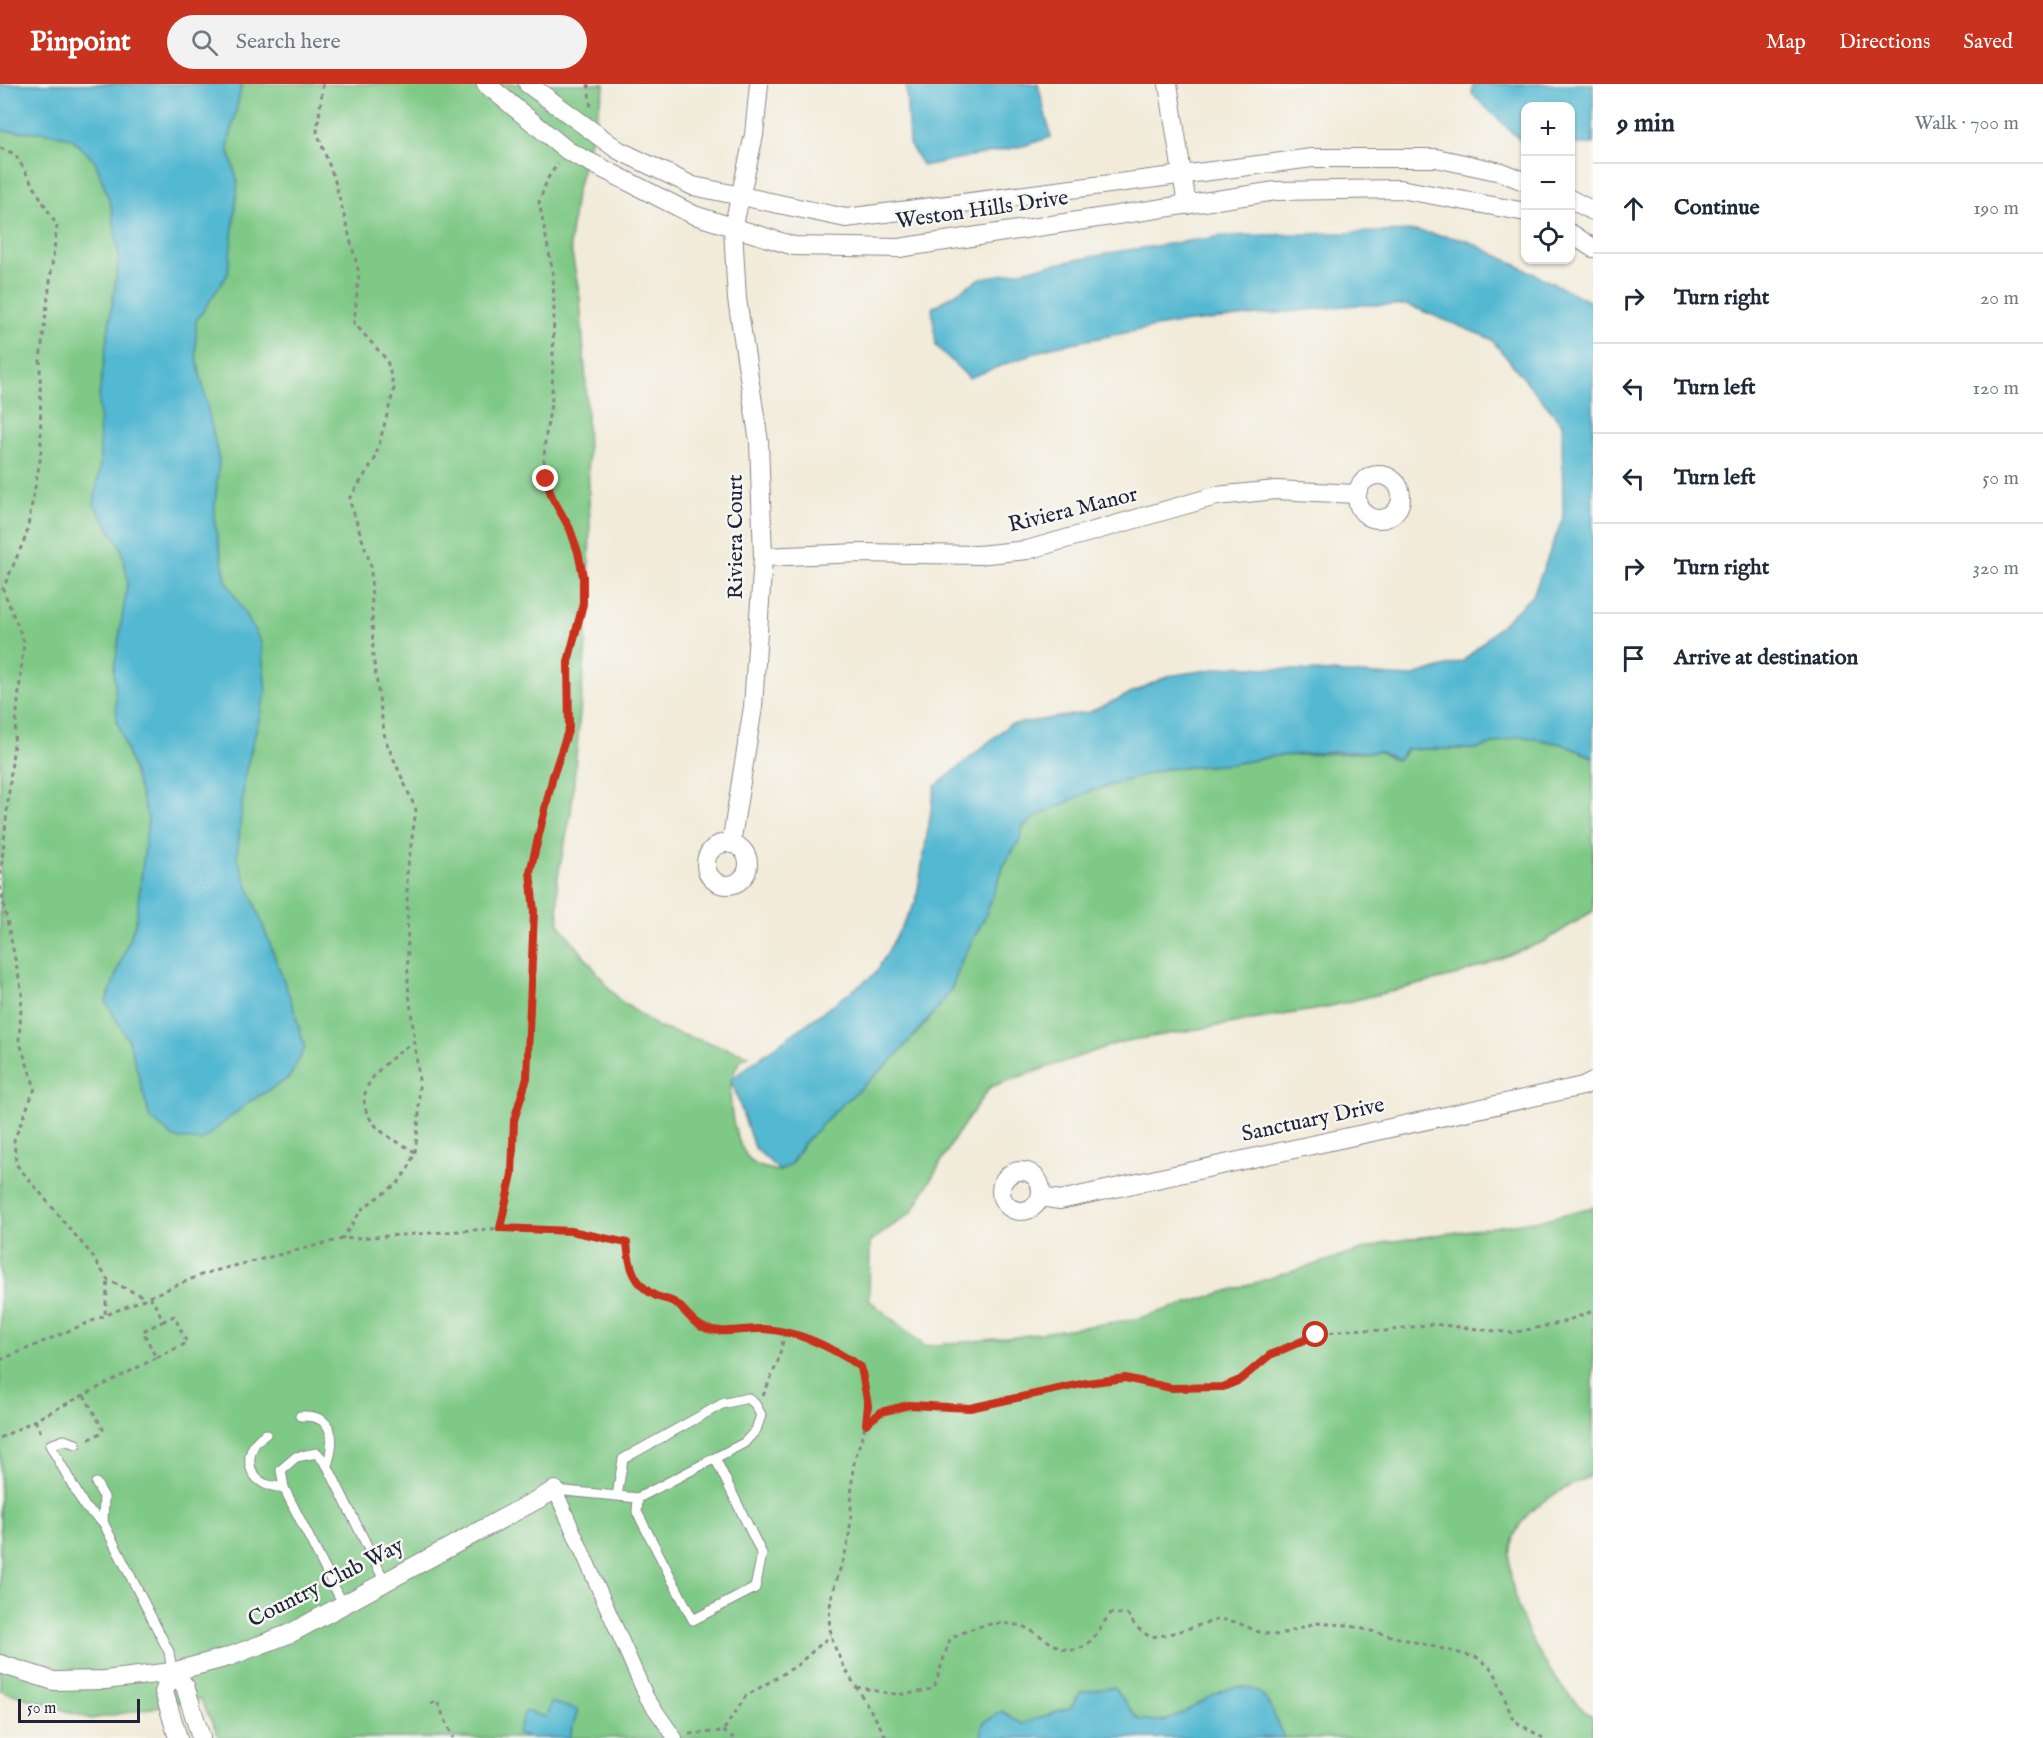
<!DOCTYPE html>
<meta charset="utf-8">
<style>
:root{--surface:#fff;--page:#f2f2f3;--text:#1f2937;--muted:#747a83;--line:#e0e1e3;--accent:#c8321e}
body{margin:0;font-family:"IM FELL English",serif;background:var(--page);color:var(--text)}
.controls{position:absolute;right:18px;top:18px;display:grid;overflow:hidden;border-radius:12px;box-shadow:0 2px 4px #0004}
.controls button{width:54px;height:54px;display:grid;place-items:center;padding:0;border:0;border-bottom:2px solid var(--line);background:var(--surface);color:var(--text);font:30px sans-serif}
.scale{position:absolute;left:18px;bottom:15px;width:122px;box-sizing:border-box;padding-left:6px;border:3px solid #22223b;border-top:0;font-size:16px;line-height:21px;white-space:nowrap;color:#22223b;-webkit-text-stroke:4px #f6f6f2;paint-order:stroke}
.stop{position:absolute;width:18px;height:18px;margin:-14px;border:4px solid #c8321e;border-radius:50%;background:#fff}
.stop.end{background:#c8321e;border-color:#fff;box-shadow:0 2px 6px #0008}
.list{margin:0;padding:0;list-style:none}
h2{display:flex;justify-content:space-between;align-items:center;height:78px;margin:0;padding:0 24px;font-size:26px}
h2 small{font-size:20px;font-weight:400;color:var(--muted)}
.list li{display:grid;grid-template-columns:39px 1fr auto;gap:18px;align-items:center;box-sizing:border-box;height:90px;padding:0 24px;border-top:2px solid var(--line)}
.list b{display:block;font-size:22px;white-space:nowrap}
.list em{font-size:20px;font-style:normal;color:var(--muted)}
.icon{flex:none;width:33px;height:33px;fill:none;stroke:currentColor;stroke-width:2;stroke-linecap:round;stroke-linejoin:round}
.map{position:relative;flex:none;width:1593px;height:1654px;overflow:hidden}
header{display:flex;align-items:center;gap:36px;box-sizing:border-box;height:84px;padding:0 30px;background:var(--accent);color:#fff}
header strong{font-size:28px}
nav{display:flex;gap:33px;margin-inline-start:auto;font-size:21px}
.search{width:420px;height:54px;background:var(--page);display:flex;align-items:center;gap:15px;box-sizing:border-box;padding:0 21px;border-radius:33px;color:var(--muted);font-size:22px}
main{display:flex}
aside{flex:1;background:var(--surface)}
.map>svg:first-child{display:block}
.green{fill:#7fc986;stroke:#507660;stroke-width:1.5}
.water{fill:#53b8d1;stroke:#3a6d86;stroke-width:1.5}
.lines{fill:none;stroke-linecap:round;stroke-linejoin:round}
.service-casing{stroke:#8a868a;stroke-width:11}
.pedestrian-casing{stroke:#8a868a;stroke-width:16}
.minor-casing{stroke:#8a868a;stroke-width:20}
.path{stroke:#8a868a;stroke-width:3;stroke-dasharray:4.5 4.5;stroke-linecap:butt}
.service{stroke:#fff;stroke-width:9}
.pedestrian{stroke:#fff;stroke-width:14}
.minor{stroke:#fff;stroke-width:18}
.route{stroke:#c8321e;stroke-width:8}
.labels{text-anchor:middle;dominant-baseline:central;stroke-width:5;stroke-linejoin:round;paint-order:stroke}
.street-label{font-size:22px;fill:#22223b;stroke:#f6f6f2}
</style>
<header>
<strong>Pinpoint</strong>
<div class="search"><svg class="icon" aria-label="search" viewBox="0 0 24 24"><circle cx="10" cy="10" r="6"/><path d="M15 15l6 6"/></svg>Search here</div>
<nav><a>Map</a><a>Directions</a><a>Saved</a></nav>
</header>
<main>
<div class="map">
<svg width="1593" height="1654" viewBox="0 0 1593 1654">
<rect width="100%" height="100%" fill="#f6f6f2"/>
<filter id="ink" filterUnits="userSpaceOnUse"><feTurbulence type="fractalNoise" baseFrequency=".0167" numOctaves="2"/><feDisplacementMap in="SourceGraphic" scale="12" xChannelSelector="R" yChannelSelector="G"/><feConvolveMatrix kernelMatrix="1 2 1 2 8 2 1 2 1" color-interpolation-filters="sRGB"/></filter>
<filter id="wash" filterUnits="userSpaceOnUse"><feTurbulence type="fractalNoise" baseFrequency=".008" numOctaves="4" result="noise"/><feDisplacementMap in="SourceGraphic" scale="24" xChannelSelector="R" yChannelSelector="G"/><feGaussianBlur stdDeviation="1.35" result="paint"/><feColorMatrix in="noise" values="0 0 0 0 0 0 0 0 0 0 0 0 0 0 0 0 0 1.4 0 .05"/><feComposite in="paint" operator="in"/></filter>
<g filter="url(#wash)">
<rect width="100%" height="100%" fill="#f2ebd9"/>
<!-- green -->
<path class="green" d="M0,0H605L576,109L570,159L580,214L586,300L590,446L586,561L571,729L557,797L559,840L618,915L660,944L749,971C718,984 731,1056 750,1076C758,1084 770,1085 780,1087L791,1080L803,1060L834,1028L892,976L927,938L951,906L962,876L985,833L1004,781L1020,755L1023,743L1034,733L1088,708L1164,685L1232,680L1276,672L1381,668L1392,676L1402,673L1407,665H1476L1521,652L1562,660L1593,673V827L1545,857L1458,891L1319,925L1121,958L990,1003L956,1052L912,1128L870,1158L869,1216L925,1262L1015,1253L1136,1235L1388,1158L1541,1136L1593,1123V1390C1566,1405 1532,1417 1517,1446C1489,1501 1550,1601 1593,1634V1654H220L200,1615L91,1635L0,1606Z"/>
<!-- water -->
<g class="water">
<path d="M0,0H242L228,63L238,99L228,190L196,237V271L219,376L214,435L226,496L261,558L266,608L245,690L237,773L291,916L305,964L289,994L249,1018L201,1057L174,1054L150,1034L129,957L106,918L136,837L148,734L117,636L114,586L128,496L121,463L94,420L100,380L99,312L119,172L111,121L95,77L71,54L42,48L0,47Z"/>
<path d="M906,0H1038L1051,53L1023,62L923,82L909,60Z"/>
<path d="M1473,0H1593V60H1571L1570,22H1526L1525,58H1522L1472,10Z"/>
<path d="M1417,147L1466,156L1593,219V673L1562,660L1521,652L1476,665H1407L1397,676L1381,668H1335L1276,672L1232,680L1164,685L1088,708L1034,734L1023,743L1020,755L1004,781L985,833L962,876L951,906L938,924L892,976L834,1028L803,1060L791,1080L780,1087L754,1063L731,995L875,890L916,817L935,703L1009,641L1090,628L1168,592L1235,582L1410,593L1463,577L1533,511L1563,434L1562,340L1491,255L1408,221H1355L1172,240L1051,263L969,294L936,262L932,224L979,195L1121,167L1222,152Z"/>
<path d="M1114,1603L1138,1635C1146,1636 1157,1638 1166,1636C1196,1628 1233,1584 1263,1612C1272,1621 1278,1642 1284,1654H981L983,1639L1002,1627L1022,1640L1071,1623L1081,1608Z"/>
<path d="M551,1618L578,1626L569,1654H529L517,1650L525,1627L546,1633Z"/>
</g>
</g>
<g filter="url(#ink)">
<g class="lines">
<!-- service casing -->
<g class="service-casing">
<g id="service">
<path d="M300,1332C334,1330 336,1355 327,1381L385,1498"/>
<path d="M266,1350C246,1361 243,1389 265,1400C270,1402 278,1403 284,1404"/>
<path d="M76,1360L64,1356L50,1361L85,1423L103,1438L104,1413L96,1399"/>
<path d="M327,1381L317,1369L296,1373L281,1386L284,1404L343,1520"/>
<path d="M555,1406L638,1414L744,1359L756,1346L761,1331L755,1320L748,1314L722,1320L623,1375L617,1412"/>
<path d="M638,1414L637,1428L693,1536L755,1504L762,1470L715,1374"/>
<path d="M103,1438L169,1568L172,1588"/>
</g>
</g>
<!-- pedestrian casing -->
<g class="pedestrian-casing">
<path id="pedestrian" d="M555,1406L647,1614L675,1654"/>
</g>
<!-- minor casing -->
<g class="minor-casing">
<g id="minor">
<path d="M486,0L568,67L694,131L794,162L899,164L1276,107L1400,105L1526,128"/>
<path d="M528,0L618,66L693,102L846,134L1312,74H1436L1501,88L1526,98"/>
<path d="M1168,0L1187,121"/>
<path d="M1570,115L1593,127"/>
<path d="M1570,149L1593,164"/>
<circle cx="1379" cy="413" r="22"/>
<path d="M763,473L859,469L978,471L1027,466L1216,412L1276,406L1356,410"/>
<circle cx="727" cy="780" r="21"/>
<path d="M731,760L753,623L763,473L759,358L737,215L733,145L754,51L759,0"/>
<circle cx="1021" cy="1107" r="20"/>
<path d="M1041,1113L1060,1116L1583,1002L1593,997"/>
<path d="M0,1580L54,1597L105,1596L172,1588L228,1573L291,1549L555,1406"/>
<path d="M178,1654L164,1608L172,1588L185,1602L201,1654"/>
</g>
</g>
<!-- path -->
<g class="path">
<path d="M323,0L317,48L335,97L359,189L354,239L387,276L394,305L375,375L349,415L371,482L373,571L385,655L416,726L407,789L408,900L419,996V1032L415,1068L408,1085L398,1099L363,1124L342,1155"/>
<path d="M588,0L591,25"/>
<path d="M0,64L15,70L57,142L40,276L41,371L26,452L3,505L24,558L0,797"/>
<path d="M0,802L22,909L19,956L35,1004L14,1056L16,1080L91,1170L108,1196L144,1213"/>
<path d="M415,1068C402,1060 386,1053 376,1042C342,1006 390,975 415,957"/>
<path d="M500,1144L512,1090L514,1036L527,994L528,977L534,828L530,788L553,692L569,644L568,578L583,520V492L578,468L570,445L552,413L544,377L545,356L552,314L554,227L553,189L539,118L548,94L558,79"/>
<path d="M150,1212L164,1237L174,1232L187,1259L156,1274L143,1247L164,1237"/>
<path d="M105,1230L108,1196"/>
<path d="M0,1276L206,1189L342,1155L519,1143L571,1147L627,1159C629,1182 634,1201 656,1212C663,1215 671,1215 677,1220C686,1227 694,1241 705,1244C725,1251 743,1244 764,1245C798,1247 833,1265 861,1283C866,1302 870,1321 865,1341C862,1356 855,1370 853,1385C850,1410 853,1437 847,1462C840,1492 824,1517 831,1550C837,1581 872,1623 886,1654"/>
<path d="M84,1311L104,1347L90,1355L87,1353"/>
<path d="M763,1312L778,1277L785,1249"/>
<path d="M35,1336L42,1351"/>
<path d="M867,1338L881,1328L909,1321L970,1324L1086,1299L1125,1294L1171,1304L1223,1303L1240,1296L1270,1271L1316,1251L1354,1245L1385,1247L1433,1240L1512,1249L1560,1239L1593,1227"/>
<path d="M0,1354L156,1274"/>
<path d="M856,1603C892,1609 897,1615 934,1604L950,1555C973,1543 994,1535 1021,1542C1042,1548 1066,1580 1088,1559C1097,1552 1103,1538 1111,1529L1128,1531L1136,1543L1150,1553L1166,1551L1220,1535L1236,1538L1261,1549L1279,1551L1315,1539L1347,1541L1479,1574L1494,1587L1513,1636L1543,1654"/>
<path d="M431,1620L437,1617L453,1654"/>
<path d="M723,1647L734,1654"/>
<path d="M689,1650L723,1647L746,1612L796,1582L831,1551"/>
</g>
<!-- service -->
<use href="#service" class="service"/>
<!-- pedestrian -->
<use href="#pedestrian" class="pedestrian"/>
<!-- minor -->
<use href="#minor" class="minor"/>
</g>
</g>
<g class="lines" filter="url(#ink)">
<!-- route -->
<path class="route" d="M546,395L552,413L570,445L578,468L583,492V520L568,578L569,644L553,692L530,788L534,828L527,994L514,1036L512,1090L500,1144L571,1147L627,1159C629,1182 634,1201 656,1212C663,1215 671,1215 677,1220C686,1227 694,1241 705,1244C725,1251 743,1244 764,1245C798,1247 833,1264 861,1283L868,1321L866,1340L881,1328L909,1321L970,1324L1086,1299L1125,1294L1171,1304L1223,1303L1240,1296L1270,1271L1316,1251"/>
</g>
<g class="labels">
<!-- street labels -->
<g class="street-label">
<text transform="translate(982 126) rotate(-8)">Weston Hills Drive</text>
<text transform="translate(1073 426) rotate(-14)">Riviera Manor</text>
<text transform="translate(736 453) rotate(-90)">Riviera Court</text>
<text transform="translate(1313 1036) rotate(-12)">Sanctuary Drive</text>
<text transform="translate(326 1499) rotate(-27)">Country Club Way</text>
</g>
</g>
</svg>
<div class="controls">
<button>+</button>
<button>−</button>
<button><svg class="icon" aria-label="locate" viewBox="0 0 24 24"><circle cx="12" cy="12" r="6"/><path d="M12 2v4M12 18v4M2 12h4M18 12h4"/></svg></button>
</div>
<div class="scale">50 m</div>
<div class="stop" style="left:1316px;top:1251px"></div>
<div class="stop end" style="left:546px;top:395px"></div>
</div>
<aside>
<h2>9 min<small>Walk · 700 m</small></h2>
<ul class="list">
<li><svg class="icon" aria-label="ahead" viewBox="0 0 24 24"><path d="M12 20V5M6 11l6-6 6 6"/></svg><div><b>Continue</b></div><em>190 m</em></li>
<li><svg class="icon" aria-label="right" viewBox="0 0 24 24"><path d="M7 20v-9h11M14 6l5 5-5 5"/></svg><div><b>Turn right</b></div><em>20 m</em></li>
<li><svg class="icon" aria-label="left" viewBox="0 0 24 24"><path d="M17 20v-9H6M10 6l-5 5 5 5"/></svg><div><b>Turn left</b></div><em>120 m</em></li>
<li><svg class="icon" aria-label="left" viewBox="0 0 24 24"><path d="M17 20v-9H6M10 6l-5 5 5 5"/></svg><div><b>Turn left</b></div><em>50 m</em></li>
<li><svg class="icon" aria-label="right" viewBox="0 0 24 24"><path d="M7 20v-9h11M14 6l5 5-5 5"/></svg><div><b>Turn right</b></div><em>320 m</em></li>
<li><svg class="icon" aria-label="arrive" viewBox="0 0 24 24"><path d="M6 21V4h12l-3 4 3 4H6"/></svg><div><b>Arrive at destination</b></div></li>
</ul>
</aside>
</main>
